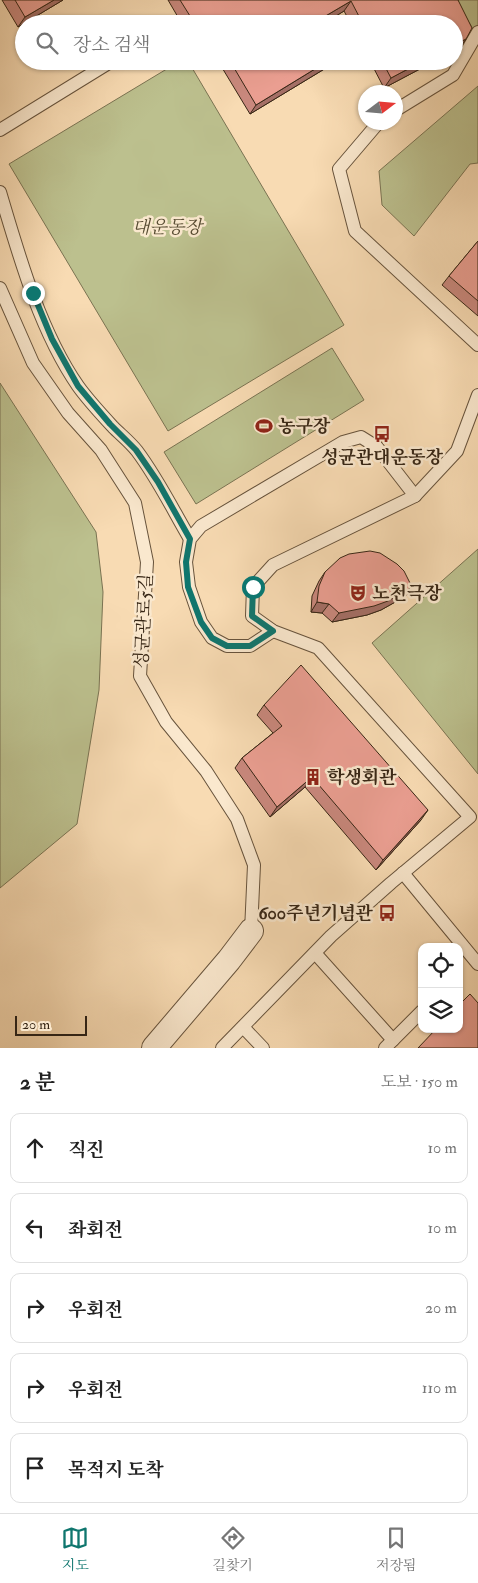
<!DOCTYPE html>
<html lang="ko">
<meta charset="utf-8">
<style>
:root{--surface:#fff;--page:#f6f6f6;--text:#222;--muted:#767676;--line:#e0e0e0;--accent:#0f766e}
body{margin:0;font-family:"IM FELL Double Pica","Noto Serif KR",serif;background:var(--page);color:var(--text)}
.controls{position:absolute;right:15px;bottom:15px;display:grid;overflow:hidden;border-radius:10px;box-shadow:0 1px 4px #0004}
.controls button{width:45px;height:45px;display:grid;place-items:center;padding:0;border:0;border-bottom:1px solid var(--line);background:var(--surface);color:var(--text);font:25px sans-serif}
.compass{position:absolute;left:358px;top:85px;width:45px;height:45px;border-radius:50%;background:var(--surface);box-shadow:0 1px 4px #0004;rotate:74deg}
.scale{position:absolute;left:15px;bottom:12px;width:72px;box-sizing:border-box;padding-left:5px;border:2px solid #372615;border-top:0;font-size:14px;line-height:18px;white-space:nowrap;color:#372615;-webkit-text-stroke:4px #fae8ce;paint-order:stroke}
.stop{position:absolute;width:15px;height:15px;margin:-11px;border:4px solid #0f766e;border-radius:50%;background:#fff}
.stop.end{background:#0f766e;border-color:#fff;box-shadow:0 1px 5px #0008}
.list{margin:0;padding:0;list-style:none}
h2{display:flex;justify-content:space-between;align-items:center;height:65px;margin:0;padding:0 20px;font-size:21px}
h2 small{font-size:16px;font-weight:400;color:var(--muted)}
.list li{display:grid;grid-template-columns:32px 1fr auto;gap:15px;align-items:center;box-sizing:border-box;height:70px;margin:0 10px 10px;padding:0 10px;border:1px solid var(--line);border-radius:10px}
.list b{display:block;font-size:19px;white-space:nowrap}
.list em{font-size:16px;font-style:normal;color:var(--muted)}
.icon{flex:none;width:28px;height:28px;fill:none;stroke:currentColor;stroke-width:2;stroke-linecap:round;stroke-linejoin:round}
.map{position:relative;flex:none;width:478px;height:1048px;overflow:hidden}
.search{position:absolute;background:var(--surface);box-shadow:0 1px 4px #0004;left:15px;right:15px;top:15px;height:55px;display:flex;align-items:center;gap:12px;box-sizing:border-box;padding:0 18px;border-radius:28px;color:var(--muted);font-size:19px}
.sheet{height:465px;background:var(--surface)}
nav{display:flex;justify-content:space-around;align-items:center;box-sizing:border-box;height:70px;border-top:1px solid var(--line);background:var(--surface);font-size:14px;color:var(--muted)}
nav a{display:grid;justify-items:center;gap:2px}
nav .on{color:var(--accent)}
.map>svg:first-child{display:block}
.green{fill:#bcc08e;stroke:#7a7352}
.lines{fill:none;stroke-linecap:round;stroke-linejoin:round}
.service-casing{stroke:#67533c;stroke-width:14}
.minor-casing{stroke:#67533c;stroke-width:26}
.service{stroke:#fae8ce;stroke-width:12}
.minor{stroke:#fae8ce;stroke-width:24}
.wall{fill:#c9887d;stroke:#372615}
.shaded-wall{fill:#a46f66;stroke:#372615}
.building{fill:#ea9e91;stroke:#372615}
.route{stroke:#0f766e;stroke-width:6}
.labels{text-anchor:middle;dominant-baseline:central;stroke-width:5;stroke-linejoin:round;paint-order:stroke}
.park-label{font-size:18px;font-style:italic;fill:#584c33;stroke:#fae8ce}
.poi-label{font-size:18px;font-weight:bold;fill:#372615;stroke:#fae8ce;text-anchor:start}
.street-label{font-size:18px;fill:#372615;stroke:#fae8ce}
</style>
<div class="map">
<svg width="478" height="1048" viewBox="0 0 478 1048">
<rect width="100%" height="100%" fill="#f8dbb3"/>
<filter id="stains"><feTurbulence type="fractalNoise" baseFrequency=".004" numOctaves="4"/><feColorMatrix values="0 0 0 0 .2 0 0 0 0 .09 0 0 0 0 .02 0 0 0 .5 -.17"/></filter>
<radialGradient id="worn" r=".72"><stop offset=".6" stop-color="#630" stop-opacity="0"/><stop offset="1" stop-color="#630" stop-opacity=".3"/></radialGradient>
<!-- green -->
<g class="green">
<path d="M456,0H478V38Z"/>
<path d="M180,61H188L344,325L168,431L9,164Z"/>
<path d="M478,86V163L470,164L414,236L382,205L379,171Z"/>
<path d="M332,348L364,400L196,504L164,452Z"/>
<path d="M0,383L96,532L103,592L99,690L77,824L0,888Z"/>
<path d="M478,549V774L372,643Z"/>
</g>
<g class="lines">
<!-- service casing -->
<g class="service-casing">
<g id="service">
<path d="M396,110L453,75L478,32"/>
<path d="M379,122L339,169L355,231L478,345"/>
<path d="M0,130L112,61"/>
<path d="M0,192C19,256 40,331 78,386C88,400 101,414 113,427C121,435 130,442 137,451C158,479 173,510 190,539"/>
<path d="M0,288L33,363L68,413L101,450L135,503L147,562L140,676L166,722L206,771L237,819L254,865L251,931"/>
<path d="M273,631L250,646H227L212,638L201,622L189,587L186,562L190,539L201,526L343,442L361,437L377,447L415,496"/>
<path d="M403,873L478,964"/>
<path d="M315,953L393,1040"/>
<path d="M243,1027L263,1048"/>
<path d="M222,1048L331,936L391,883L470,817L318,648L273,631L252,616L253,587L273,565L415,496L457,451L478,395"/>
<path d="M385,1048L422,1011"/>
</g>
</g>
<!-- minor casing -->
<g class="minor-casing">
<path id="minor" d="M154,1048L229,960L251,931"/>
</g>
<!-- service -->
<use href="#service" class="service"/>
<!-- minor -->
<use href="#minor" class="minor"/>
</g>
<!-- wall -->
<g class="wall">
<path d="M2,0H63L18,27Z"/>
<path d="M168,0H458L466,39L459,49L454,51V24H351L344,11L323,24H182Z"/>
<path d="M218,61H334L331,65L250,114Z"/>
<path d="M370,61H435L384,88Z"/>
<path d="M478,241V316L442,285L449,276Z"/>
<path d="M325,572L406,596L381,610L367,615L332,622L322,613L311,612L312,596L319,581Z"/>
<path d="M264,705L421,820L376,870L305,787L270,817L235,768L242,758L273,733L257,715Z"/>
</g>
<!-- shaded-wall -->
<g class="shaded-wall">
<path d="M54,0H63L18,27L25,17Z"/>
<path d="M351,1L344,11L323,24H316L317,21Z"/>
<path d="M466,39L459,49L454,51V45Z"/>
<path d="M328,61H334L331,65L250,114L256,105Z"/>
<path d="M423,61H435L384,88L391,78Z"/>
<path d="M412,587L406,596L381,610L367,615L332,622L339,613Z"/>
<path d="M317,602L329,604L322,613L311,612Z"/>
<path d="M312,777L305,787L270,817L277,807Z"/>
<path d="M428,810L421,820L376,870L383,860Z"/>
</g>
<!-- building -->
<g class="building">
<path d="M15,0H54L25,17Z"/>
<path d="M180,0H458L472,28L466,39L454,45V24H363L351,1L317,21L319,24H195Z"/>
<path d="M230,61H328L256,105Z"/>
<path d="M382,61H423L391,78Z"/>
<path d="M478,241V301L449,276Z"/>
<path d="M370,551L380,553L397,564L404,571L412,587L388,601L374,606L339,613L329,604L317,602L319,586L325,572L340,558L349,554Z"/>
<path d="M301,665L428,810L383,860L312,777L277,807L242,758L282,726L264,705Z"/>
<path d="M470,994L478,1003V1048H418L436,1029H459V1005Z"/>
</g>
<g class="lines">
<!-- route -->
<path class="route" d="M33,293L52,339L78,386L110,424L136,450L158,482L190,539L186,562L188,587L201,622L212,638L227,646H250L273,631L252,616L253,587"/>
</g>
<!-- icons -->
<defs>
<g id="stadium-bare" transform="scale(1.35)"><path d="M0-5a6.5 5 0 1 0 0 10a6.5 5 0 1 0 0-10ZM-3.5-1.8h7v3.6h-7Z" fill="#8f2418" stroke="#fae8ce" stroke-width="2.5" paint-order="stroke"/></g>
<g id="bus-bare" transform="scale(1.35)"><path d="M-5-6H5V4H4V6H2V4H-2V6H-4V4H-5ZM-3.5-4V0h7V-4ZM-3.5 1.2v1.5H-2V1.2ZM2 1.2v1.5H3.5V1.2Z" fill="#8f2418" stroke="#fae8ce" stroke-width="2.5" paint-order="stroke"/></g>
<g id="theatre-bare" transform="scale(1.35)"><path d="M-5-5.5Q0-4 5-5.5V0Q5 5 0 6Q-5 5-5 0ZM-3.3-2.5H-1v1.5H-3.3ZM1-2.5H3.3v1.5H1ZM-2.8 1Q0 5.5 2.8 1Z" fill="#8f2418" stroke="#fae8ce" stroke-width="2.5" paint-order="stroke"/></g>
<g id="building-bare" transform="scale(1.35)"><path d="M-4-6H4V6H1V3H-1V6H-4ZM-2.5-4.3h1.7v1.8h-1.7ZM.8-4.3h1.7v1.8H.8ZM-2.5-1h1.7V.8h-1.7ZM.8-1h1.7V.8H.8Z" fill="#8f2418" stroke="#fae8ce" stroke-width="2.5" paint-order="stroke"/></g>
</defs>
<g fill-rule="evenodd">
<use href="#stadium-bare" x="264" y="426"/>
<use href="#bus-bare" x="382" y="434"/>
<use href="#theatre-bare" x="358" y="593"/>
<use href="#building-bare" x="313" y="777"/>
<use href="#bus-bare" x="387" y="913"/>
</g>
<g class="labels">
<!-- park labels -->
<g class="park-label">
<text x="167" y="227">대운동장</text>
</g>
<!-- poi labels -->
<g class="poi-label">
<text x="278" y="426">농구장</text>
<text x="382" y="457" text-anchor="middle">성균관대운동장</text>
<text x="372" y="593">노천극장</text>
<text x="327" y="777">학생회관</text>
<text x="373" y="913" text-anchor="end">600주년기념관</text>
</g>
<!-- street labels -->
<g class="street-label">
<text transform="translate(144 621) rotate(-87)">성균관로5길</text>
</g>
</g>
<rect width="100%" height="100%" filter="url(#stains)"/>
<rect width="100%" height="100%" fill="url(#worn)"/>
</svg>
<div class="controls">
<button><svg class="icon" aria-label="locate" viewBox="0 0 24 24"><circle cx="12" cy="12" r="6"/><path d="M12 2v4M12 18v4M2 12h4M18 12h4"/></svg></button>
<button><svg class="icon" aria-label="layers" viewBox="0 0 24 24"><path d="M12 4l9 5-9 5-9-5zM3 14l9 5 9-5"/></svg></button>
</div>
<svg class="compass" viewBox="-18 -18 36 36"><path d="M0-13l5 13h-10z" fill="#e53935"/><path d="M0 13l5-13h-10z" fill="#767676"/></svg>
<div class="scale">20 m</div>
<div class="stop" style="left:253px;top:587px"></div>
<div class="stop end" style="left:33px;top:293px"></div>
<div class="search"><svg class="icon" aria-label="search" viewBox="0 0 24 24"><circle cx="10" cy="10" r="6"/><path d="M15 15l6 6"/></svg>장소 검색</div>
</div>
<section class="sheet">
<h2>2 분<small>도보 · 150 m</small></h2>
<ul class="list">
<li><svg class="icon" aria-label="ahead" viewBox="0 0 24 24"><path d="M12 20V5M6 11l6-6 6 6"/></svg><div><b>직진</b></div><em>10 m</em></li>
<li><svg class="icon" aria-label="left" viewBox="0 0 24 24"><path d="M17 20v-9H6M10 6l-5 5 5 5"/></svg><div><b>좌회전</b></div><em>10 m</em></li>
<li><svg class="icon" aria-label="right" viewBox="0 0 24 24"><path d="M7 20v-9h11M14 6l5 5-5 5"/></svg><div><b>우회전</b></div><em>20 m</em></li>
<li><svg class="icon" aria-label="right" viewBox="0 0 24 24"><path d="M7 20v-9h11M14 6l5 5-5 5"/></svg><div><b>우회전</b></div><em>110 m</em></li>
<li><svg class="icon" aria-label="arrive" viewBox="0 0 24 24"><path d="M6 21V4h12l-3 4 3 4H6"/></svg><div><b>목적지 도착</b></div></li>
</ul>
</section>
<nav>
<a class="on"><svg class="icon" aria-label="map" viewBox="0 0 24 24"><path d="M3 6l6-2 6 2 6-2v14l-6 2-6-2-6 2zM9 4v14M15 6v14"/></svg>지도</a>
<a><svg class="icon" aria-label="directions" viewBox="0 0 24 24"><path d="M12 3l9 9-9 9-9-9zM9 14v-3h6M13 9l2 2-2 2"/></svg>길찾기</a>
<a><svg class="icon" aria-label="saved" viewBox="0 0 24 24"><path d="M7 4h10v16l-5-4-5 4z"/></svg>저장됨</a>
</nav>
